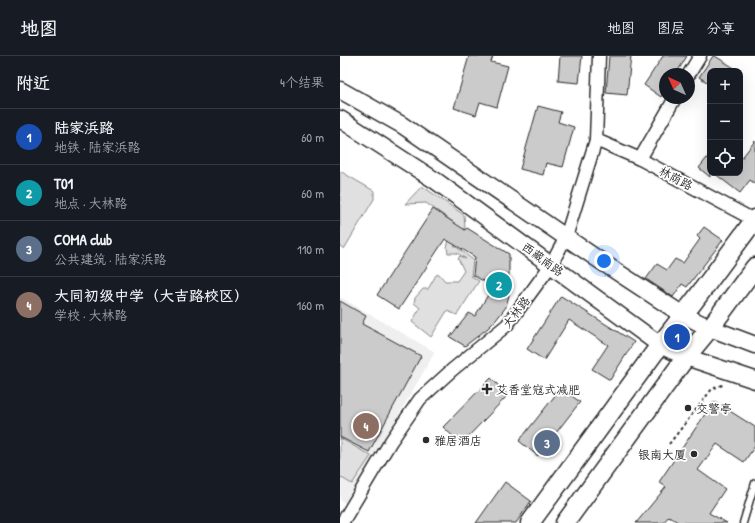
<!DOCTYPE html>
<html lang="zh">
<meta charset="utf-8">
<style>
:root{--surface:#171b24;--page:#20242c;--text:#f1f3f6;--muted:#9ea1a6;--line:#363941;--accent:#d93025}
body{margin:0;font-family:"Patrick Hand","LXGW WenKai TC",sans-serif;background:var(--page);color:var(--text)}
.controls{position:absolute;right:12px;top:12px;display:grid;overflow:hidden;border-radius:8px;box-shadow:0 4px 16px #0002}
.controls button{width:36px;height:36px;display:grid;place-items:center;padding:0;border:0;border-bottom:1px solid var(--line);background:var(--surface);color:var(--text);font:20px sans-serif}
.compass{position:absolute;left:319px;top:12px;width:36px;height:36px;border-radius:50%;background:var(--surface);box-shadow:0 4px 16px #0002;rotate:315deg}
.you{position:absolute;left:264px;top:205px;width:14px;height:14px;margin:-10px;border:3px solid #fff;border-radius:50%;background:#1a73e8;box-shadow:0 0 0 6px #1a73e833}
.badge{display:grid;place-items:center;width:26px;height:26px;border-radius:50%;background:var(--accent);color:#fff;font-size:13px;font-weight:700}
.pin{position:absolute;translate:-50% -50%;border:2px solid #fff;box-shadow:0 1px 4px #0006}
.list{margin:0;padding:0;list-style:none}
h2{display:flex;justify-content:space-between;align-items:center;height:52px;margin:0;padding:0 16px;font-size:17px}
h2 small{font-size:13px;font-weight:400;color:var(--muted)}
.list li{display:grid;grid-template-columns:26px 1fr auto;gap:12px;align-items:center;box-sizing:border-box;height:56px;padding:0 16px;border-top:1px solid var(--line)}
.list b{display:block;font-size:15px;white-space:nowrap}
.list p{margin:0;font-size:13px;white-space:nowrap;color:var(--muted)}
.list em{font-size:13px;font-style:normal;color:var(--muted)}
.icon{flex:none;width:22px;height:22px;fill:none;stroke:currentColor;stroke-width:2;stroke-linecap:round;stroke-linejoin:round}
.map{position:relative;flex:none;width:415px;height:467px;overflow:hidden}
header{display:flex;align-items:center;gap:24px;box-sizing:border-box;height:56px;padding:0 20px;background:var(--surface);border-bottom:1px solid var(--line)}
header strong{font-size:19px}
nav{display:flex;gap:22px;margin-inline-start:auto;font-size:14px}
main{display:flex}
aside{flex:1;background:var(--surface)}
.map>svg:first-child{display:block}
.built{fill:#efefef}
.green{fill:#e0e0e0;stroke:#868686}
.building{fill:#cbcbcb;stroke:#2b2b2b}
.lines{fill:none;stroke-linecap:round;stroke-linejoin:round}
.service-casing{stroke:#2b2b2b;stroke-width:9}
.minor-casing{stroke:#2b2b2b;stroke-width:15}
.secondary-casing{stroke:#2b2b2b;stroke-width:19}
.primary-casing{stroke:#2b2b2b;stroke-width:21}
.path{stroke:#2b2b2b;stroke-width:2;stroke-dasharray:3 3;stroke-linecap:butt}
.service{stroke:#fff;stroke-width:6}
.minor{stroke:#fff;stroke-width:12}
.secondary{stroke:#fff;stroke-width:16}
.primary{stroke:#fff;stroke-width:18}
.poi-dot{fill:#2b2b2b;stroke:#fff;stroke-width:1.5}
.labels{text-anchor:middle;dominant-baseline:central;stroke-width:3.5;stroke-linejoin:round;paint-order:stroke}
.street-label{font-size:12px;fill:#2b2b2b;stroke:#fff}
.poi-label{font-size:12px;fill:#2b2b2b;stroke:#fff;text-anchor:start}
</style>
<header>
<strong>地图</strong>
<nav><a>地图</a><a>图层</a><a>分享</a></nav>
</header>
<main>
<aside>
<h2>附近<small>4个结果</small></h2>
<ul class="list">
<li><span class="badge" style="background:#1a4fb4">1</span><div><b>陆家浜路</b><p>地铁 · 陆家浜路</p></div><em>60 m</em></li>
<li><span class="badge" style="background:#0f9aa8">2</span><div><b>T01</b><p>地点 · 大林路</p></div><em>60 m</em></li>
<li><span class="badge" style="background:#5c6f8a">3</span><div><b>COMA club</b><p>公共建筑 · 陆家浜路</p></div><em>110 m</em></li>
<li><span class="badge" style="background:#8d6e63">4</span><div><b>大同初级中学（大吉路校区）</b><p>学校 · 大林路</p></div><em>160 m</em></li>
</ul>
</aside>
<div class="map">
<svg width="415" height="467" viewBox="0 0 415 467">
<rect width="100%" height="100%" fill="#fff"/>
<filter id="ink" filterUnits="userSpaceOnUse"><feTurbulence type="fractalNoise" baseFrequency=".025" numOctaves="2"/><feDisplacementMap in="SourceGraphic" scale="8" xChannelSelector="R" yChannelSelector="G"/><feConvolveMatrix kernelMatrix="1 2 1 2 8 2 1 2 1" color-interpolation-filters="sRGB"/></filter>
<g filter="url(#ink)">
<!-- built -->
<path class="built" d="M0,241L95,296L7,448L0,444Z"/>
<!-- green -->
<g class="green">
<path d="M0,115L34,135V143L4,193L0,190Z"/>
<path d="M82,130L124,159L125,172L114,189L133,204L131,220L139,225L117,259L107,255L91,281L72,266L80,252L74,247L75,242L83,233H88L96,219L99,218L105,225H117L124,215L118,202L120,200L126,203L117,197H108L107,192L113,166L86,147L65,148Z"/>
<path d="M0,382L31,400L12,428L0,421Z"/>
</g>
<!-- building -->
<g class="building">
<path d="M129,0H153L151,6L168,10L157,51L140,46L136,59L114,52Z"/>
<path d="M220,0H242L239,27L218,25Z"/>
<path d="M269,0H291L287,39L266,37Z"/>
<path d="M323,0H347L336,18H325V34L321,41L304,29Z"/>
<path d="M373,0H375L399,15H370V28L359,21Z"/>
<path d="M198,50L221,56L218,66L234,71L223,111L206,107L203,119L180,113Z"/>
<path d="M415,85V128L410,124L400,137L374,117H400V104Z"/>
<path d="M370,98V121L359,112Z"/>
<path d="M93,153L125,174L127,172L169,198V239L166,251L156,264L148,272L125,290L110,281L129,257L135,260L153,231L133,219L135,201L105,183L59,253L37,239Z"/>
<path d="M364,171L383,184L347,231L342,228L333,241L306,223L317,208L327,214L335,203L343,207L360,183L357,180Z"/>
<path d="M221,240L294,286L270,324L252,313L268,289L229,264L204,304L187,293Z"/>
<path d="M0,245L26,260L22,268L81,300L29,396L0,381Z"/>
<path d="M151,322L168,339L121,388L103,371Z"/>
<path d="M221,332L240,346L198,400L179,385Z"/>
<path d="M374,345L415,371V390L404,406L377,388L358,414L385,433L369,457L387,467H339L329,460L323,467H296L326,431L319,426Z"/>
<path d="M165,426L191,445L176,467H136Z"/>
</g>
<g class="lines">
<!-- service casing -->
<g class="service-casing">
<path id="service" d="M403,467L415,427"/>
</g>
<!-- minor casing -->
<g class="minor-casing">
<g id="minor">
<path d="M349,18L360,0"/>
<path d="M256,84L300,103L414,164"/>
<path d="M300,103L335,42"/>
<path d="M2,467L51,385L80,343L112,314L167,269L211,209L226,181L256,84L259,0"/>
</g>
</g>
<!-- secondary casing -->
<g class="secondary-casing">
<g id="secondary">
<path d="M0,34L62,69L262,206L343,259L370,272L415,289"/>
<path d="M0,63L96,125L320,289L346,301L415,324"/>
</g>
</g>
<!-- primary casing -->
<g class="primary-casing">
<g id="primary">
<path d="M190,467L320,289L355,244L415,163"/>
<path d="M225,467L346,301L370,272L415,211"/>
</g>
</g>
<!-- path -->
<path class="path" d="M329,388L372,333L385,328"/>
<!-- service -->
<use href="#service" class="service"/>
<!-- minor -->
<use href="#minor" class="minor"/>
<!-- secondary -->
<use href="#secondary" class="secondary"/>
<!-- primary -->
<use href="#primary" class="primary"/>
</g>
</g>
<!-- markers -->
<g class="poi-dot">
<path d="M145 327h4v4h4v4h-4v4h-4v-4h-4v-4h4z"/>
<circle cx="348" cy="352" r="4"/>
<circle cx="86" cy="384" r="4"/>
<circle cx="354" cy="398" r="4"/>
</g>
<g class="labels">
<!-- street labels -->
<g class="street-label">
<text transform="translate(336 122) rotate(28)">林荫路</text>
<text transform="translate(203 203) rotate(36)">西藏南路</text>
<text transform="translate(176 256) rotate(-52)">大林路</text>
</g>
<!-- poi labels -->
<g class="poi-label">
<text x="156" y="333">艾香堂寇式减肥</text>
<text x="356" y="352">交警亭</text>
<text x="94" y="384">雅居酒店</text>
<text x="346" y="398" text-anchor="end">银南大厦</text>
</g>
</g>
</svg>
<div class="controls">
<button>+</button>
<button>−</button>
<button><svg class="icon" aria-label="locate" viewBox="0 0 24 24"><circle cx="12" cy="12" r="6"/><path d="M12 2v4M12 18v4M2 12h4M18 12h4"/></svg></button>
</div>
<svg class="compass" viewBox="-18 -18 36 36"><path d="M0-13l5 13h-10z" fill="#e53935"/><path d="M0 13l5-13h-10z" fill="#9ea1a6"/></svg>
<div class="you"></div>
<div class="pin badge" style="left:337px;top:281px;background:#1a4fb4">1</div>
<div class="pin badge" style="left:159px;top:229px;background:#0f9aa8">2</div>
<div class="pin badge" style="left:207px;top:387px;background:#5c6f8a">3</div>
<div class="pin badge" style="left:26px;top:370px;background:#8d6e63">4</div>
</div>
</main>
